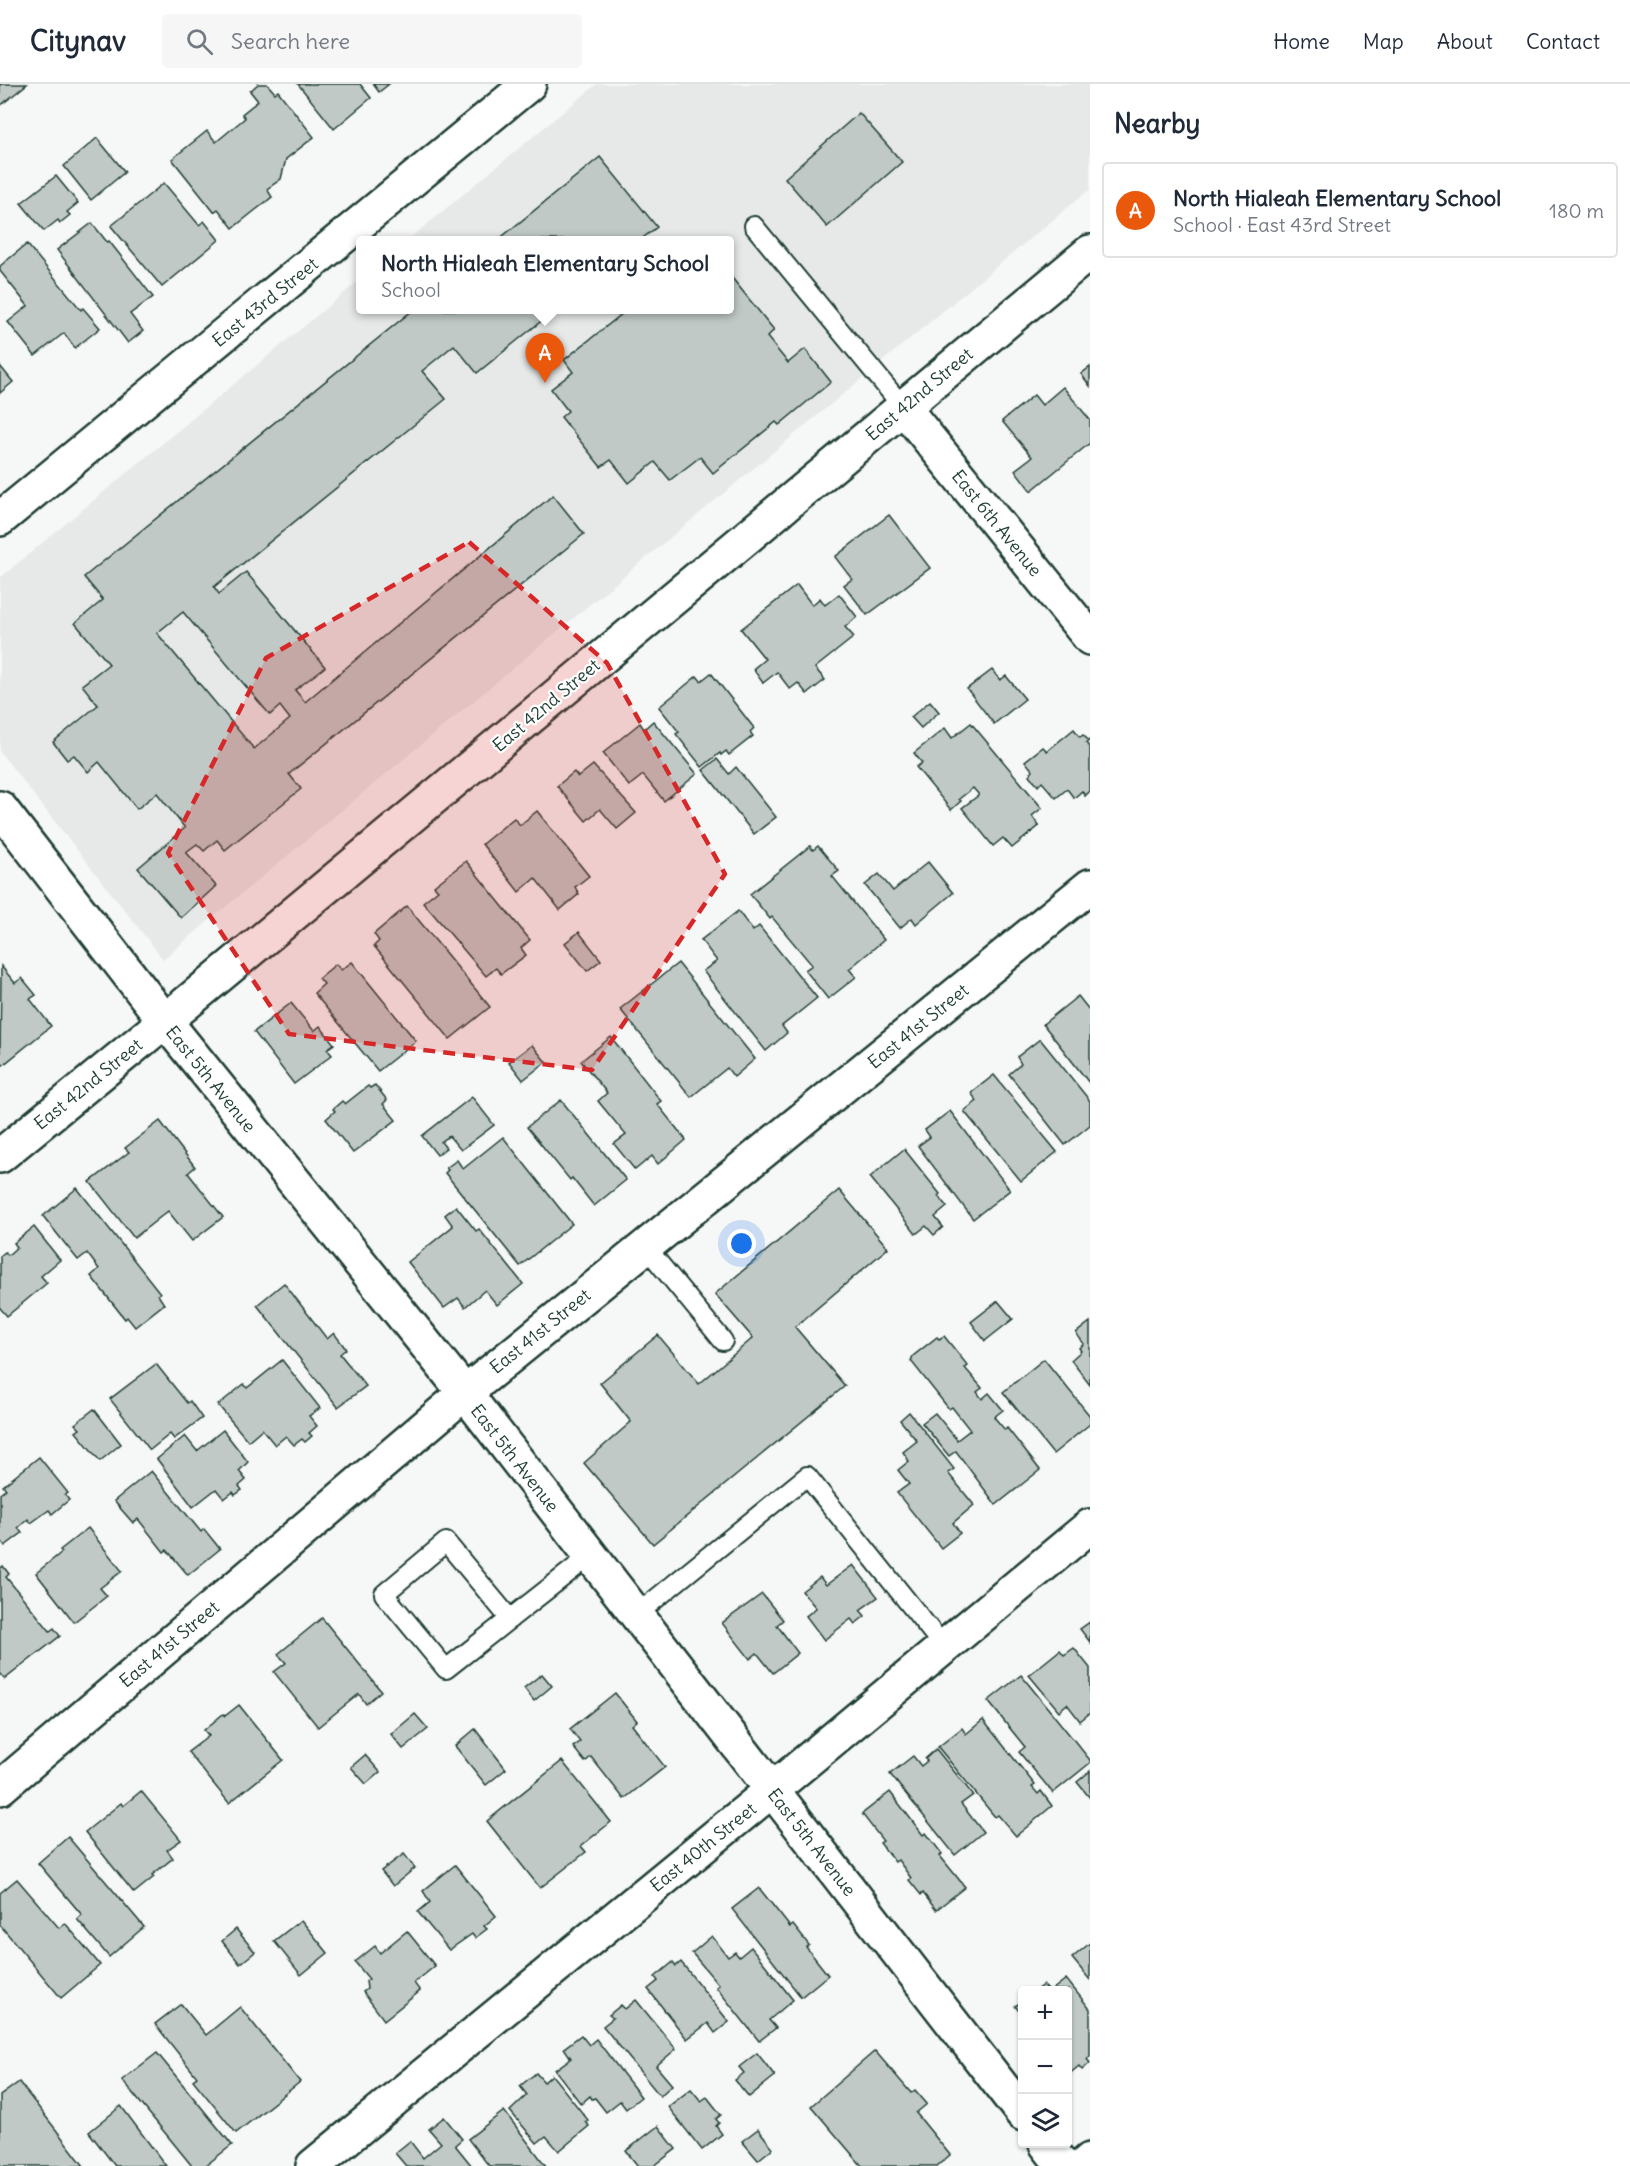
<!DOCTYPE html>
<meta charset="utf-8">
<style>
:root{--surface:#fff;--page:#f6f6f7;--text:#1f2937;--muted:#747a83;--line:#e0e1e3;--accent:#ea580c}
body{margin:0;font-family:Delius,sans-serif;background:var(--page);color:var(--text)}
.controls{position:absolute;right:18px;bottom:18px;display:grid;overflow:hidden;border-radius:6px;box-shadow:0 2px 4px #0004}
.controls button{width:54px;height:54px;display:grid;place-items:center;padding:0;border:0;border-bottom:2px solid var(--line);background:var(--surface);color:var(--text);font:30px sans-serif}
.you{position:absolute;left:742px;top:1160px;width:21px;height:21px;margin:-15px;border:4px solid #fff;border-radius:50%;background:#1a73e8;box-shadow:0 0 0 9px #1a73e833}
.badge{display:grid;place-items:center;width:39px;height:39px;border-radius:50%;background:var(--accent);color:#fff;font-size:20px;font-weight:700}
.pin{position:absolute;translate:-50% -50px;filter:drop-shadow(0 2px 3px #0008)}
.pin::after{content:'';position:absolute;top:32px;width:21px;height:18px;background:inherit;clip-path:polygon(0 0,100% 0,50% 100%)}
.popup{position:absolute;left:356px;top:152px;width:378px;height:78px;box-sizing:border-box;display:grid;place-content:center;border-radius:6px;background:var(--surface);filter:drop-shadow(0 2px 4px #0005);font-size:20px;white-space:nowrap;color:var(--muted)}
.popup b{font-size:22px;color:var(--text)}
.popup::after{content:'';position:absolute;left:50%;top:100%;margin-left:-12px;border:12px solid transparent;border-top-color:var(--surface)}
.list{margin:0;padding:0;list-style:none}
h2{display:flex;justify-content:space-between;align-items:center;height:78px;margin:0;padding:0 24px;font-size:26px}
h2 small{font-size:20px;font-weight:400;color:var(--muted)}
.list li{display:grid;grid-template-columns:39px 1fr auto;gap:18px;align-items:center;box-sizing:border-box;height:96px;margin:0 12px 12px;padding:0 12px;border:2px solid var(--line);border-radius:6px}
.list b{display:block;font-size:22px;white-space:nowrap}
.list p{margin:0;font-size:20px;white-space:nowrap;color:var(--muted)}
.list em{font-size:20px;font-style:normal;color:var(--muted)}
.icon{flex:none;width:33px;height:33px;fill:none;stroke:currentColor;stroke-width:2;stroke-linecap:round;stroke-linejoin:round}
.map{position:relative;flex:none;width:1090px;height:2082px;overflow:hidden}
header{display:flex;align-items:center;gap:36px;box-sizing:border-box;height:84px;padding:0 30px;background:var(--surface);border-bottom:2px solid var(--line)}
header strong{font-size:28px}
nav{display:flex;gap:33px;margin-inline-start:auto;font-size:21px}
.search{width:420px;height:54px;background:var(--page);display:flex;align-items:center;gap:15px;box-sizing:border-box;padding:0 21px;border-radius:6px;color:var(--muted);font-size:22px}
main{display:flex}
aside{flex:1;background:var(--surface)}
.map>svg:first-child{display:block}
.built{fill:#e6e9e8}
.building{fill:#c0c9c6;stroke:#1f3d34;stroke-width:1.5;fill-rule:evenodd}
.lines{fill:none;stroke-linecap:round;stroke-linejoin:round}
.service-casing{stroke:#1f3d34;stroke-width:22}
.minor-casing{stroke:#1f3d34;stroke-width:38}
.tertiary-casing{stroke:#1f3d34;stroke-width:38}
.service{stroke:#fff;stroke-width:18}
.minor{stroke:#fff;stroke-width:33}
.tertiary{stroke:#fff;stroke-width:33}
.marked{fill:#d62828;fill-opacity:0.2;stroke:#d62828;stroke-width:4.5;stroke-dasharray:12 8;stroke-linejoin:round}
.labels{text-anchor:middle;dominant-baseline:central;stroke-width:4.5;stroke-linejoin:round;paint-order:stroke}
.street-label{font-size:18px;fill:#1f3d34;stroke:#fff}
</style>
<header>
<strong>Citynav</strong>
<div class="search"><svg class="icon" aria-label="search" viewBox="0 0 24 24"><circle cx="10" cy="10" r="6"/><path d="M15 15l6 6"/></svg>Search here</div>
<nav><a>Home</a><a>Map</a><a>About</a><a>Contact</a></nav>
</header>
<main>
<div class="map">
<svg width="1090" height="2082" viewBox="0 0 1090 2082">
<rect width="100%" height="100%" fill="#f6f7f7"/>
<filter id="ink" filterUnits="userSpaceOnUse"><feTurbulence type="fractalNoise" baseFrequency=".0167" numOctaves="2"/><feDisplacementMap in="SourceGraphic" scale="12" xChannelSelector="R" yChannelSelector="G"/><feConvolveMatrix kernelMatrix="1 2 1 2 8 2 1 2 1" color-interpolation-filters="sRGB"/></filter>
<g filter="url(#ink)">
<!-- built -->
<path class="built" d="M597,0H1090V105L163,875L0,668V494L360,196V226H730V156H408Z"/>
<!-- building -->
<g class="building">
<path d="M0,0H27L0,22Z"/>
<path d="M258,0H267L275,9L278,7L314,53L286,75L281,95L267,105L272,113L233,144L218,125L214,128L172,75L207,47L216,58L245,34L242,30L258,17L250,7Z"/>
<path d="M298,0H360L371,14L334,45Z"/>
<path d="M373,0H389L379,8Z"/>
<path d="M859,29L902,78L827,143L785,94Z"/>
<path d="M97,54L125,88L91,116L64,82Z"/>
<path d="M600,73L657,143L640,156H498Z"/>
<path d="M56,92L78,119L67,128L70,131L60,139L58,136L44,147L21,119Z"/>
<path d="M164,99L199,141L204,137L219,156L162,203L111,142Z"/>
<path d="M92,139L107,158L109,157L153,213L130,230L143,247L128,259L57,166Z"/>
<path d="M27,160L81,226L83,224L100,244L75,264L64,249L35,272L8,238L28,222L0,187V182Z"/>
<path d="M732,194L774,246L767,253L788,279L805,265L831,298L779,341L776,338L713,389L700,373L670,396L655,378L629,399L611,376L601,383L561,333L568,327L551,305L573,288L564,276L627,226H730V196Z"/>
<path d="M413,226H555L477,289L454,261L422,287L446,315L214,503L219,510L246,488L325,583L295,606L305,618L553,411L584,450L289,690L301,705L225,766L217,756L204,767L197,760L186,768L216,802L181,834L138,784L185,744L157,709L137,725L99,678L88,688L74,671L67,676L53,658L98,621L82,601L109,580L75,539L103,516L84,493ZM183,528L270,631L280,622L290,635L254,665L157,549Z"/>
<path d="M0,282L13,298L0,309Z"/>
<path d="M1090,283V302L1081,290Z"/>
<path d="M1063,303L1090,336V359L1031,407L1015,386L1032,373L1002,337L1034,311L1042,321Z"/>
<path d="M889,431L930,484L867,531L844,501L852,495L835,473Z"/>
<path d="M797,501L812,521L820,514L825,521L839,510L857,533L845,543L854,553L815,584L825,596L807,610L798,599L790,605L777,588L763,599L753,585L765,575L741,545Z"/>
<path d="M992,586L1000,596L1006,592L1025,615L994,640L967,605Z"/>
<path d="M711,589L754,644L750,648L753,652L729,671L726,667L721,671L720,669L702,683L676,650L679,648L659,623L697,592L701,597Z"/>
<path d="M930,617L939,628L921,644L911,633Z"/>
<path d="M653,637L697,690L664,717L643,691L629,702L603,669L640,639L644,645Z"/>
<path d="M971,639L1042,724L1032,732L1039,742L1012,764L1003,754L993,762L962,724L979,711L973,704L959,715L961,717L951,726L916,683L922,679L914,669L945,644L952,654Z"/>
<path d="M1074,645L1080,653L1083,651L1089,657L1086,659L1090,664V707L1085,712L1082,707L1074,714L1067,705L1056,714L1042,698L1038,702L1029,691L1033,687L1025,677L1043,663L1047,667Z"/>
<path d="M717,675L729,690L736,683L776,733L754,750L703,686Z"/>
<path d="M593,681L636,729L617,745L600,725L586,737L557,702L574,688L578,693Z"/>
<path d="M537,727L589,792L575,803L579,810L560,826L535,794L519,808L482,760L514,734L520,741Z"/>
<path d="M810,762L813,766L818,762L839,787L832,792L884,856L849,885L856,893L828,915L805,886L812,881L772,833L770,835L750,810Z"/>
<path d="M466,777L530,856L521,864L526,871L501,890L496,884L486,892L423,818L438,806L434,802Z"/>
<path d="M928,778L953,809L916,840L912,834L900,844L865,801L879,790L893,807Z"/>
<path d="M407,822L490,923L450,955L374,862L379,857L374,850Z"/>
<path d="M738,827L753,847L759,842L817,914L782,942L787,949L766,967L703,887L717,877L701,856Z"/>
<path d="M579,848L601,876L587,887L565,859Z"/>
<path d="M352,878L416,957L378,987L314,909L324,900L319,894L336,880L341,886Z"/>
<path d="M678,879L755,975L734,993L727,984L691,1013L620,925Z"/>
<path d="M1,882L15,899L22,894L36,911L30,915L51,942L3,981L0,976Z"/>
<path d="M1078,912L1090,927V1000L1043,940Z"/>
<path d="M291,919L314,947L320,942L334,960L327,965L332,971L294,1000L254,948Z"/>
<path d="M611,953L661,1017L657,1020L686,1056L658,1080L652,1072L635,1086L614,1060L626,1051L598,1017L607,1009L581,977Z"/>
<path d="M1040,955L1090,1017V1041L1065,1061L1009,990L1021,980L1017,973Z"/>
<path d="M532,961L546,978L523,996L509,978Z"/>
<path d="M994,991L1057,1068L1021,1097L964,1027L977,1017L971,1009Z"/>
<path d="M375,1001L387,1016L383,1020L396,1036L353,1069L326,1035L335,1027L333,1025L342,1017L345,1020L368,1002L370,1004Z"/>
<path d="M472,1013L494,1041L461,1066L449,1052L441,1058L446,1064L437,1071L422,1052Z"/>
<path d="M561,1016L626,1096L594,1122L572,1094L570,1096L527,1043Z"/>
<path d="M950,1027L1010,1106L973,1135L918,1062L930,1053L925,1046Z"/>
<path d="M160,1037L195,1083L188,1089L223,1133L192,1157L168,1127L134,1154L90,1098L129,1068L125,1064Z"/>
<path d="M503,1053L572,1140L520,1182L445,1089L448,1086L446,1084L457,1076L463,1085Z"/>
<path d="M904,1065L940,1110L938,1112L947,1123L935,1133L943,1143L934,1151L926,1142L916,1150L870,1093Z"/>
<path d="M77,1104L160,1209L158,1211L164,1220L135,1243L127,1233L125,1235L91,1192L99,1185L87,1169L78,1176L43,1132Z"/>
<path d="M839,1106L888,1164L795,1243L845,1302L653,1460L584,1379L631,1338L600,1299L658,1251L699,1300L753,1254L715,1210Z"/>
<path d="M456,1122L476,1147L479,1145L523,1200L497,1221L485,1206L465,1223L458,1214L444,1224L408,1178L453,1142L445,1131Z"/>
<path d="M34,1143L60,1176L41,1192L47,1199L7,1232L0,1224V1172L5,1168L8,1171L17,1163L14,1159Z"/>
<path d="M284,1199L327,1255L334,1249L346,1265L340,1270L366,1302L338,1323L257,1221Z"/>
<path d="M998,1217L1013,1235L985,1257L971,1238Z"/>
<path d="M1090,1238V1301L1071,1276L1081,1267L1079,1264L1084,1260L1076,1249Z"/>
<path d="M944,1252L968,1282L965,1284L982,1304L977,1308L982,1315L989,1309L1003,1326L994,1333L1005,1346L1007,1344L1040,1386L996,1421L956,1367L949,1372L922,1339L935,1329L957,1356L970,1346L952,1323L949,1325L911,1277L913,1272L937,1253L939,1255Z"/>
<path d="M1044,1275L1090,1332V1340L1053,1370L1003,1308Z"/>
<path d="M282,1276L320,1324L309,1332L317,1342L309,1349L312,1352L305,1358L302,1355L294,1361L286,1352L275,1361L262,1345L248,1357L218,1321L244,1300L247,1304Z"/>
<path d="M156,1280L187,1319L190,1317L202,1334L174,1355L170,1350L150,1366L110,1315Z"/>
<path d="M94,1325L121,1360L100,1377L76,1348L80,1345L75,1340Z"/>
<path d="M909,1328L954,1385L948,1389L974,1421L953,1439L960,1449L941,1464L897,1409L909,1400L898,1386L909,1377L903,1368L917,1357L900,1336Z"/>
<path d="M223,1346L248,1378L239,1387L246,1396L239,1402L242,1406L235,1411L233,1408L224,1415L216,1405L193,1423L157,1375L185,1352L197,1367Z"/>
<path d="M39,1373L68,1409L65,1411L69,1416L52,1430L49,1426L31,1439L28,1435L18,1444L22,1449L5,1462L0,1455V1410L6,1405L3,1402Z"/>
<path d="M151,1387L201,1448L204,1445L220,1465L188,1491L167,1466L164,1468L138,1435L133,1439L114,1417Z"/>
<path d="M88,1444L122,1487L100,1504L107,1512L74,1538L36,1489L62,1468L60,1466Z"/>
<path d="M853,1481L878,1513L860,1526L865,1532L855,1540L851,1535L824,1556L806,1532L816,1524L802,1507L820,1493L826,1501Z"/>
<path d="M3,1482L9,1490L6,1493L50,1547L54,1544L60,1552L5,1595L0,1589V1485Z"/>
<path d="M762,1510L783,1536L777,1541L798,1569L773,1589L757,1569L750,1575L722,1539Z"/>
<path d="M322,1534L381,1607L366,1620L359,1610L318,1643L274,1588L286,1579L278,1570Z"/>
<path d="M1090,1538V1558L1080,1545Z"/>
<path d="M1074,1564L1090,1584V1629L1080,1637L1067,1620L1059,1627L1029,1591L1060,1566L1064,1571Z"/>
<path d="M542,1590L552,1602L534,1617L524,1604Z"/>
<path d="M1021,1591L1090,1676V1679L1053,1709L1019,1668L1025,1663L988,1617Z"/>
<path d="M615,1609L637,1637L632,1641L665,1683L624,1715L591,1673L585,1678L573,1663L580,1658L570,1645Z"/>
<path d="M239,1621L283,1676L229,1719L188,1668L209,1652L204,1646L223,1630L225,1632Z"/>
<path d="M415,1630L428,1645L403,1665L391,1650Z"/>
<path d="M983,1636L1035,1701L1032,1703L1038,1710L1041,1707L1052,1722L1016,1752L998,1731L995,1733L938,1663L962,1644L966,1650Z"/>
<path d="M475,1645L506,1685L486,1701L455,1662Z"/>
<path d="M936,1665L973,1711L961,1720L983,1748L955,1771L890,1690L913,1672L921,1682L927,1677L925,1675Z"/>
<path d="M365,1671L380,1688L366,1700L351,1683Z"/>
<path d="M562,1677L611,1738L581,1762L586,1768L540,1804L487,1737Z"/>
<path d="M1090,1687V1714L1077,1698Z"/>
<path d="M141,1707L181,1756L167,1766L173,1774L152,1791L154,1793L134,1809L85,1748L121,1719L123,1722Z"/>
<path d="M890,1708L923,1751L926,1749L942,1770L940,1772L965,1803L936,1826L923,1809L921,1811L909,1796L911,1794L898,1776L895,1778L880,1759L883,1757L862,1730Z"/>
<path d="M68,1753L144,1843L109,1873L77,1835L82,1831L38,1779Z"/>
<path d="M404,1770L415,1784L393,1802L381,1787Z"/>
<path d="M455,1781L496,1832L484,1842L487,1845L475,1854L472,1850L449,1866L418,1828L430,1818L423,1807Z"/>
<path d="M17,1795L59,1844L65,1839L100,1881L61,1914L0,1841V1809Z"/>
<path d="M759,1804L790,1843L793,1841L809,1861L806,1863L828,1891L801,1913L732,1825Z"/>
<path d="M301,1836L328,1869L301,1891L274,1857Z"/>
<path d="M236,1845L255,1868L240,1880L222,1857Z"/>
<path d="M407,1847L435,1882L414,1899L420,1907L384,1936L363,1908L367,1905L366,1897L369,1895L355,1878L375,1862L380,1869Z"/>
<path d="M712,1852L728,1873L735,1868L739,1873L751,1863L793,1916L769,1936L776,1944L759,1957L716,1903L719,1901L692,1869Z"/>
<path d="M1090,1859V1896L1072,1874Z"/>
<path d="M673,1878L676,1882L681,1878L729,1938L715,1949L708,1939L687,1955L648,1905L658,1897L655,1893Z"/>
<path d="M1066,1895L1090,1925V1972L1087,1975L1090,1979L1082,1986L1079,1982L1068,1991V1906H1052Z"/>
<path d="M1043,1901L1048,1906H1036Z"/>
<path d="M636,1916L676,1965L656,1982L672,2001L660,2012L603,1942L613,1934L609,1931L621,1921L625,1925Z"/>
<path d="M1023,1917V1932L1015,1922Z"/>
<path d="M181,1920L206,1951L240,1923L300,1998L236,2049L193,1996L197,1993L155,1940Z"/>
<path d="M581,1951L589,1961L596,1955L641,2013L626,2025L620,2017L606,2028L595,2014L592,2015L590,2012L581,2020L555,1986L571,1974L564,1964Z"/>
<path d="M875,1967L911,2009L915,2006L927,2020L916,2029L950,2071L937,2082H862L811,2022Z"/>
<path d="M157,1969L232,2061L205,2082H192L122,1996Z"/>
<path d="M757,1969L775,1992L749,2013L735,1996L744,1989L739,1983Z"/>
<path d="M536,1989L544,1998L552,1991L588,2036L585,2038L589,2042L559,2067L546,2052L537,2059L510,2027L527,2011L520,2002Z"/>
<path d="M19,1998L84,2082H0V2012Z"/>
<path d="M691,2005L701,2017L707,2013L721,2031L716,2035L719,2039L716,2042L722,2050L702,2066L668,2023Z"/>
<path d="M121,2022L166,2082H115L89,2048Z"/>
<path d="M504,2027L546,2082H489L468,2055Z"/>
<path d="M444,2033L462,2055L455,2061L472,2082H406L395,2069L410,2057L423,2074L441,2059L429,2045Z"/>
<path d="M658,2042L676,2065L654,2082H638L626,2067Z"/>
<path d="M758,2045L773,2064L758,2076L742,2057Z"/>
</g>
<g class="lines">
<!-- service casing -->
<g class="service-casing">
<g id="service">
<path d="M754,142L903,323"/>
<path d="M645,1162L723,1257"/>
<path d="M636,1531L807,1392L944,1563"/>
<path d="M510,1535L446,1458L384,1510L446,1585L591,1471"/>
</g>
</g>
<!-- minor casing -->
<g class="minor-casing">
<g id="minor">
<path d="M903,323L1090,554"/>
<path d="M0,435L529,0"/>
<path d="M0,724L165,937L465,1309L1023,2030"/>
<path d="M0,1072L165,937L1090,168"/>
<path d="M1046,2060L1063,2082"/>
<path d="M313,2082L772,1706L1090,1442"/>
<path d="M1083,2082L1090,2076"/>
</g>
</g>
<!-- tertiary casing -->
<g class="tertiary-casing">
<path id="tertiary" d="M0,1704L465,1309L1090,802"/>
</g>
<!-- service -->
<use href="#service" class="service"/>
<!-- minor -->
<use href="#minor" class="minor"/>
<!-- tertiary -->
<use href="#tertiary" class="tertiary"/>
</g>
</g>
<!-- marked area -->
<path class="marked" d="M469,458L607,579L725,790L592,986L289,950L168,769L266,574Z"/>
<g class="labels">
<!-- street labels -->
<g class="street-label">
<text transform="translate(265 218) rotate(-39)">East 43rd Street</text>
<text transform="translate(919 310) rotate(-40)">East 42nd Street</text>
<text transform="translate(997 439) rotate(51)">East 6th Avenue</text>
<text transform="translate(546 621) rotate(-40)">East 42nd Street</text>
<text transform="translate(918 942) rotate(-39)">East 41st Street</text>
<text transform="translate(211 995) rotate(51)">East 5th Avenue</text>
<text transform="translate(88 1000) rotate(-39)">East 42nd Street</text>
<text transform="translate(540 1247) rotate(-39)">East 41st Street</text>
<text transform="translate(515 1374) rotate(52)">East 5th Avenue</text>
<text transform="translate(169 1560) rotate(-40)">East 41st Street</text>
<text transform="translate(812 1758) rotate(52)">East 5th Avenue</text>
<text transform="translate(703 1763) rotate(-39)">East 40th Street</text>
</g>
</g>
</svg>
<div class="controls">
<button>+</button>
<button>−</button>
<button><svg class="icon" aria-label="layers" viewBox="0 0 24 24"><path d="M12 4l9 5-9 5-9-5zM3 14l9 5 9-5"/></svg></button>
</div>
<div class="you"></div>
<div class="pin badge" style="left:545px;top:299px">A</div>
<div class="popup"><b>North Hialeah Elementary School</b>School</div>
</div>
<aside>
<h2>Nearby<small></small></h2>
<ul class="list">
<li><span class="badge">A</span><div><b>North Hialeah Elementary School</b><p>School · East 43rd Street</p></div><em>180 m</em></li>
</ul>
</aside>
</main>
